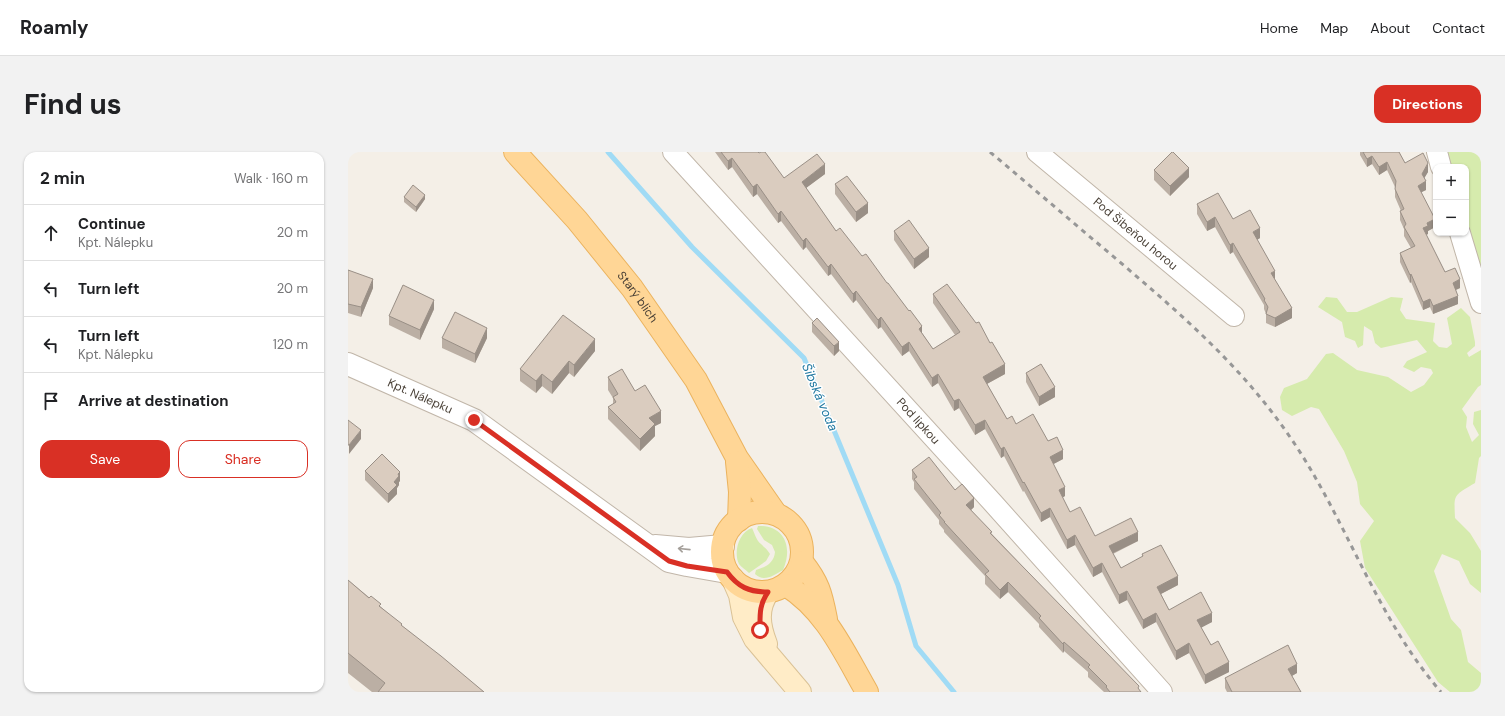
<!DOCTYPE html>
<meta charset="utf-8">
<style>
:root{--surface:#fff;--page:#f2f2f2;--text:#202124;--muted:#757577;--line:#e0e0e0;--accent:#d93025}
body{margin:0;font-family:"DM Sans",sans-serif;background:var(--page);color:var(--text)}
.controls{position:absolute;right:12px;top:12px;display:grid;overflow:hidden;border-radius:8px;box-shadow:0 1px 3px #0004}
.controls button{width:36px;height:36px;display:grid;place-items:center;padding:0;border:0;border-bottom:1px solid var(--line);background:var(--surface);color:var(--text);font:20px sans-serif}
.stop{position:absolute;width:12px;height:12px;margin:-9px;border:3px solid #d93025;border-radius:50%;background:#fff}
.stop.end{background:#d93025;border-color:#fff;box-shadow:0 1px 4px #0008}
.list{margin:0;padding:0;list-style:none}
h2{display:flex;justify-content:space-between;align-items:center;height:52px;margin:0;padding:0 16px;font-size:17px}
h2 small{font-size:13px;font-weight:400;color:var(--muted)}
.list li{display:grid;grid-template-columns:26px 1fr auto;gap:12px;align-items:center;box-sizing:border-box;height:56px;padding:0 16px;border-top:1px solid var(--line)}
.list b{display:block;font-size:15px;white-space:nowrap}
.list p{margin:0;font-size:13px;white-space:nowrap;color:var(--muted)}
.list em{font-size:13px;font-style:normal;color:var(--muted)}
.actions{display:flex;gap:8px;padding:12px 16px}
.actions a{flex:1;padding:9px 0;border:1px solid var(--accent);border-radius:12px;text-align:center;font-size:14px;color:var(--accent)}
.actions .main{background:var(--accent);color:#fff}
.icon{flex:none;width:22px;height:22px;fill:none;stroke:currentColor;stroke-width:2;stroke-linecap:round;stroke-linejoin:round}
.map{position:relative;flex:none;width:1133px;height:540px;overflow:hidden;border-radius:12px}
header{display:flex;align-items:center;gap:24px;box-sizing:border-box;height:56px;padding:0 20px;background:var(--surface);border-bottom:1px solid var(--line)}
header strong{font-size:19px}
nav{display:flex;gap:22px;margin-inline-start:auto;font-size:14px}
.intro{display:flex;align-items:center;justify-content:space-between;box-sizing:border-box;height:96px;padding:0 24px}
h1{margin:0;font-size:28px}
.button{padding:10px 18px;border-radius:12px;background:var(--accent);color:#fff;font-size:14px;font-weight:700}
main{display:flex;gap:24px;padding:0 24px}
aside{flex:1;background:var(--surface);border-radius:12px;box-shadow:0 1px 3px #0004}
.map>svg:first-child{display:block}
.green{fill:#d6ebad}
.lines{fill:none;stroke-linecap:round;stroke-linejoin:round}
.stream{stroke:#a0dbf5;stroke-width:5}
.minor-casing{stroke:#c1b6a9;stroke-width:22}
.tertiary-casing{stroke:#c1b6a9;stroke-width:24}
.secondary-casing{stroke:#dac296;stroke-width:24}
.primary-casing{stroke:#ebb35e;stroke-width:24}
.minor{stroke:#fff;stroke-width:20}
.tertiary{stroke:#fff;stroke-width:22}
.secondary{stroke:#ffecc7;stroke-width:22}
.primary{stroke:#ffd696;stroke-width:22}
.rail{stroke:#979797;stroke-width:3;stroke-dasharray:5 5;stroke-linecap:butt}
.wall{fill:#bbafa4}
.shaded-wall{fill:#998f86}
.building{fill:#daccbf;stroke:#998f86}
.oneway{stroke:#a49f9a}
.route{stroke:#d93025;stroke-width:5}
.labels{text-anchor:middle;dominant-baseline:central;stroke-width:3;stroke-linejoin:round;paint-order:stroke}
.street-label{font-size:12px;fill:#483f35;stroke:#fff}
.water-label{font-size:13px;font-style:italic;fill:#247aa2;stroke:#fff}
</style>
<header>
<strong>Roamly</strong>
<nav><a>Home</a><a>Map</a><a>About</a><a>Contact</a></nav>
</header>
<div class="intro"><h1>Find us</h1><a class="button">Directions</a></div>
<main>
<aside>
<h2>2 min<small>Walk · 160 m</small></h2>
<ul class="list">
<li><svg class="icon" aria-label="ahead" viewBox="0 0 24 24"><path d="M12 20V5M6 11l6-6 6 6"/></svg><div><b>Continue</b><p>Kpt. Nálepku</p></div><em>20 m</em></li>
<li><svg class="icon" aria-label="left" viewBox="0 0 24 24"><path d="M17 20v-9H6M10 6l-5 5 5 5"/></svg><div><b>Turn left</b></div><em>20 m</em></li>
<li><svg class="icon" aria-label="left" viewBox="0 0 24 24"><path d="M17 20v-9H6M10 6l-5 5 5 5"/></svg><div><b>Turn left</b><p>Kpt. Nálepku</p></div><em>120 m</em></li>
<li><svg class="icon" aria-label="arrive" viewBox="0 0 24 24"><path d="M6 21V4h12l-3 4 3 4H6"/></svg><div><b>Arrive at destination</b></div></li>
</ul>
<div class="actions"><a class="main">Save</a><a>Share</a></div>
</aside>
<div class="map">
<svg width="1133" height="540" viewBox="0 0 1133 540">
<rect width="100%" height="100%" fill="#f4efe7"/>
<!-- green -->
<g class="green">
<path d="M1086,0H1133V159L1118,81V15H1093Z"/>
<path d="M978,145L989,146L999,160H1009L1043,145L1055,146L1052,158L1058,167L1087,171L1085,189L1091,195L1099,196L1104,192L1099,166L1113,156L1122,165L1127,190V194L1119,201L1121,205L1133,198V233L1130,235L1114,257L1119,265L1118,275L1124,290L1131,283L1125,272L1126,260L1133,258V304L1131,306L1127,331C1105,344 1106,342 1107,366L1122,381L1133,399V441L1122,432L1111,409L1094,402L1086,419L1103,467L1113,478L1120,510L1133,521V540H1102L1090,530L1017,416L1012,389L1026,369L1012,352L1009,330L996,299L971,257L963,255L944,264L934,258L932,245L936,236L959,227L978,202L985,201L1009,218L1040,225L1063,240L1076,233L1085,221L1083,217L1073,215L1066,220L1055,215L1059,209L1079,200L1069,188L1033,196L1027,191L1024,179L1016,174L1015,193L1010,196L1007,189L997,185L994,170L970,155Z"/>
<path d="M410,374C437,373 445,396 435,418C426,423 416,431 407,422L408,418C418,415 426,411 427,400L424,393L416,388L409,377Z"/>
<path d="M404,376C407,382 408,388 413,392C417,396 419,397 422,402L418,409L401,421C398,418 393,415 391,412C385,400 391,380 404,376Z"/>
</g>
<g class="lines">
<!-- stream -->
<path class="stream" d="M260,0L344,95L456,206L550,433L568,494L606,540"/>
<!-- minor casing -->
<g class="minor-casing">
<g id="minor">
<path id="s1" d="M325,0L645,351L814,540"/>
<path id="s2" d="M689,0L886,164"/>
<path d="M1089,0L1093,15"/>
<path d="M1112,81L1133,151"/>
</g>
</g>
<!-- tertiary casing -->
<g class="tertiary-casing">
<g id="tertiary">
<path id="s3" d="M0,212L126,268L321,409L339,413L379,420"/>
<path d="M307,394L341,397L375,394"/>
</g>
</g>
<!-- secondary casing -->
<g class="secondary-casing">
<g id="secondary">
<path d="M385,427L392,443L396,465L407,487L452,540"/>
<path d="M418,492C411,474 408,457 420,440"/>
</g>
</g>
<!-- primary casing -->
<g class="primary-casing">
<g id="primary">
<path id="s4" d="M167,0L229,68L284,136L348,228L389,306L428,362"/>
<path d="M389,310L392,340L391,368"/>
<circle cx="414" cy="400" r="40"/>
<path d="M454,410C470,430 473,441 478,467"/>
<path d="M438,433C478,458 496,500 519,540"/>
</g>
</g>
<!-- minor -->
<use href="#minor" class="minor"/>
<!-- tertiary -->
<use href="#tertiary" class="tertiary"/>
<!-- secondary -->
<use href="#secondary" class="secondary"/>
<!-- primary -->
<use href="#primary" class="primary"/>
<!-- rail -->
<path class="rail" d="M642,0C686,37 729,74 773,111C836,165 894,215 942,285C998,366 1027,464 1093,540"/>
</g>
<!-- wall -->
<g class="wall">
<path d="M367,0H410L436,26L477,22L458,36L488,79L574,181L585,197L607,183L585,151V142L657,222L639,232L659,267L700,289L715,307L705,312L717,344L714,345L722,360L747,384L790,389L765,402L773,416L794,405V402L830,433L813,442L821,458L864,470L853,475L863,493L881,520L857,532L841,501L828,508L808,470L795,477L779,448L771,452L754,420L745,425L727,393L719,397L702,365L693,370L676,339L675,340L656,304L653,306L637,277L627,283L611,256L606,259L590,231L584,235L561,199L554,204L533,175L530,177L508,148L505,151L483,122L480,124L458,95L455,98L433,69L430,71L409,42L405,45L384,15L380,18Z"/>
<path d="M1012,0H1051L1057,11L1080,20L1076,26L1078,38L1073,40L1087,75L1080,79V82L1078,83L1097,120L1112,136L1108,138L1110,152L1085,162L1082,155L1075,158L1063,130L1062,131L1052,110V101L1063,96L1056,84V77L1052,68V59H1053L1047,45V35L1039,18L1031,23L1024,12L1019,15L1012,3Z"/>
<path d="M806,18L841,25L822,44L806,28Z"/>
<path d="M487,32L520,61L508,70L487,42Z"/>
<path d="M56,45L77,47L68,60L56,50Z"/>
<path d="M849,52L885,67L912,86L909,88L944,166L927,175L918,171V162L916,157V153L885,100L882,102L867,75L859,79L849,62Z"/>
<path d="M546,79L581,105L566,117L546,88Z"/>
<path d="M0,118L25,136L13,165L0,161Z"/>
<path d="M86,157L72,188L41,173V164Z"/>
<path d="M464,171L491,199L486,204L464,180Z"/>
<path d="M94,186H139L127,211L94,196Z"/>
<path d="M247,199L226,225L221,221L204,242L194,234L188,241L172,229V217Z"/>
<path d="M678,221L707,245L691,254L678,230Z"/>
<path d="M260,225L287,239L313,271L307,274V284L292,299L260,267V255L265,252V246L260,238Z"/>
<path d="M564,318L607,338L626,355L623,358L644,382L793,540H756L740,525V520L716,499L715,501L691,475V472L660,440L652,447L637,432V424L596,380V378L591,372V368L566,337V330L564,327Z"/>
<path d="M17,319L52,329L51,330V333L49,336V342L40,351L17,328Z"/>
<path d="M0,428L33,455L54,474L136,540H24L0,521Z"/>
<path d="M949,521L944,524L953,540H879L877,536V526Z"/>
</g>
<!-- shaded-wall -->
<g class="shaded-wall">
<path d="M1024,4V12L1019,15V7Z"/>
<path d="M384,6V15L380,18V9Z"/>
<path d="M1039,10V18L1031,23V15Z"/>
<path d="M1080,11V20L1074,30V22Z"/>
<path d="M477,12V22L454,39V30Z"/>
<path d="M841,16V25L822,44V34Z"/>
<path d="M1078,29V38L1070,42V34Z"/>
<path d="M409,32V42L405,45V35Z"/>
<path d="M77,43V47L68,60V55Z"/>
<path d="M520,51V61L508,70V60Z"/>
<path d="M433,59V69L430,71V62Z"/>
<path d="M867,65V75L859,79V70Z"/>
<path d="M1087,67V75L1080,79V82L1075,84V76L1079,71Z"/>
<path d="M912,76V86L905,90V80Z"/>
<path d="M458,86V95L455,98V89Z"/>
<path d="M885,91V100L882,102V93Z"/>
<path d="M581,96V105L566,117V107Z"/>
<path d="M483,112V122L480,124V115Z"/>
<path d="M927,119V128L923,121Z"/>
<path d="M1063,122V130L1062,131V123Z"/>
<path d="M25,127V136L13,165V155Z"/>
<path d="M1112,127V136L1105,139V131Z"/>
<path d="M508,139V148L505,151V142Z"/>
<path d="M1110,144V152L1085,162V154Z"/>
<path d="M1082,147V155L1075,158V150Z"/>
<path d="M86,148V157L72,188V178Z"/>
<path d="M944,156V166L927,175V166Z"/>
<path d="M533,165V175L530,177V168Z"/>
<path d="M574,174V183L571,177Z"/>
<path d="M139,176V186L127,211V202Z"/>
<path d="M247,187V199L226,225V213Z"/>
<path d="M491,190V199L486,204V194Z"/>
<path d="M561,190V199L554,204V195Z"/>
<path d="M221,209V221L204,242V230Z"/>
<path d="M657,212V222L635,234V225Z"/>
<path d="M194,222V234L188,241V229Z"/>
<path d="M590,222V231L584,235V226Z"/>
<path d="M707,235V245L691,254V245Z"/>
<path d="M611,247V256L606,259V249Z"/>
<path d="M313,259V271L307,274V284L292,299V287L301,266Z"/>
<path d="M637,268V277L627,283V273Z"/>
<path d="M13,278V287L1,302V293Z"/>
<path d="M656,295V304L653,306V297Z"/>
<path d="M715,298V307L702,314V305Z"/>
<path d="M52,320V329L51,330V333L49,336V342L40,351V342L50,322Z"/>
<path d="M717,335V344L711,348V338Z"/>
<path d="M626,346V355L618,363V353Z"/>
<path d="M702,356V365L693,370V361Z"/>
<path d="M790,380V389L761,403V394Z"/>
<path d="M727,383V393L719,397V388Z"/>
<path d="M754,411V420L745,425V416Z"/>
<path d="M830,424V433L809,444V435Z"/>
<path d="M660,430V440L652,447V438Z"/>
<path d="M779,439V448L771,452V443Z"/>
<path d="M808,461V470L795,477V468Z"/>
<path d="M864,461V470L849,478V468Z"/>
<path d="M716,490V499L715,501V492Z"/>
<path d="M841,491V501L828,508V499Z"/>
<path d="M881,510V520L857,532V523Z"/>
<path d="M949,512V521L940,526V517Z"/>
</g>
<!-- building -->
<g class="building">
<path d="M373,0H410L411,1L413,0H417L436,26L469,2L477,12L454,30L488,79L492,76L514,104L518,102L539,131H540L561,159L562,158L574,174L571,177L585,197L612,180L585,142L599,132L628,171L631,170L642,191L644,190L657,212L635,225L659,267L664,264L668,272L685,262L700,289L709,285L715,298L702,305L717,335L711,338L722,360L732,355L747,384L783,366L790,380L761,394L773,416L795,404L794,402L813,393L830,424L809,435L821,458L853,440L864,461L849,468L863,493L870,489L881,510L857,523L841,491L828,499L808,461L795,468L779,439L771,443L754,411L745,416L727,383L719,388L702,356L693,361L676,330L675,331L656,295L653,297L637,268L627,273L611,247L606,249L590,222L584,226L561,190L554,195L533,165L530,168L508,139L505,142L483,112L480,115L458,86L455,89L433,59L430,62L409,32L405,35L384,6L380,9Z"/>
<path d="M824,0H825L841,16L822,34L806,18Z"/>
<path d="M1015,0H1051L1057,11L1075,1L1080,11L1074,22L1078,29L1070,34L1087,67L1079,71L1080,74L1075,76L1097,120L1107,116L1112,127L1105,131L1110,144L1085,154L1082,147L1075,150L1063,122L1062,123L1052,101L1067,94L1056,75L1058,72L1052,59L1056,57L1047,37L1048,29L1039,10L1031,15L1024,4L1019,7Z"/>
<path d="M499,24L520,51L508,60L487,32Z"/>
<path d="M65,33L77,43L68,55L56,45Z"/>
<path d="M870,41L885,67L902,58L912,76L905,80L927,119L923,121L944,156L927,166L918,162L920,155L916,148L917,147L885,91L882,93L867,65L859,70L849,52Z"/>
<path d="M561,68L581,96L566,107L546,79Z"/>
<path d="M0,118L25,127L13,155L0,152Z"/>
<path d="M55,133L86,148L72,178L41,164Z"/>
<path d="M107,160L139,176L127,202L94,186Z"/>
<path d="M215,163L247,187L226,213L221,209L204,230L194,222L188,229L172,217Z"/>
<path d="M469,166L491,190L486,194L464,171Z"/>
<path d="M693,212L707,235L691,245L678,221Z"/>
<path d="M274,217L287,239L297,233L313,259L301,266L307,272L292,287L260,255L268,250L265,245L270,242L260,225Z"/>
<path d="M0,268L13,278L1,293H0Z"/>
<path d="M34,302L52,320L50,322L51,324L46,330L49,333L40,342L17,319Z"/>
<path d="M581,305L607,338L614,332L626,346L618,353L644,380L642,381L791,534L790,536L793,540H762L758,535L759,534L740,515L742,513L716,490L715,492L691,466L693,464L660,430L652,438L637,422L641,419L596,370H597L591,363L593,361L566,327L569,325L564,318Z"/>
<path d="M0,428L21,446L23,444L33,452L31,454L54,472L53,473L93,504L136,540H30L37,531L0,501Z"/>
<path d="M940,493L949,512L940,517L953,540H884L877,526Z"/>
</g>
<!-- one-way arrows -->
<defs><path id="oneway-shaft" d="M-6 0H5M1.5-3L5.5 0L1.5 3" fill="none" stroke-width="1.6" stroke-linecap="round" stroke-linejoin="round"/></defs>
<use class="oneway" href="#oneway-shaft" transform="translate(336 397) rotate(-174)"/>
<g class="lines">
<!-- route -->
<path class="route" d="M126,268L321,409L339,414L379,420C390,435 401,440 420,440C411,453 412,463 412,478"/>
</g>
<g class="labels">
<!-- street labels -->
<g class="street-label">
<text stroke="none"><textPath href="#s2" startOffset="128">Pod Šibeňou horou</textPath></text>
<text stroke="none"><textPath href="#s4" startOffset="190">Starý blich</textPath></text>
<text stroke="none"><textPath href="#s3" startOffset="79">Kpt. Nálepku</textPath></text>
<text stroke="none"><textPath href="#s1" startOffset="364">Pod lipkou</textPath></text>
</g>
<!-- water labels -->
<g class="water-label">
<text transform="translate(472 245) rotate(67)">Šibská voda</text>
</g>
</g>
</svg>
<div class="controls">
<button>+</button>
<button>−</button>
</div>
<div class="stop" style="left:412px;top:478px"></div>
<div class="stop end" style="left:126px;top:268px"></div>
</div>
</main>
